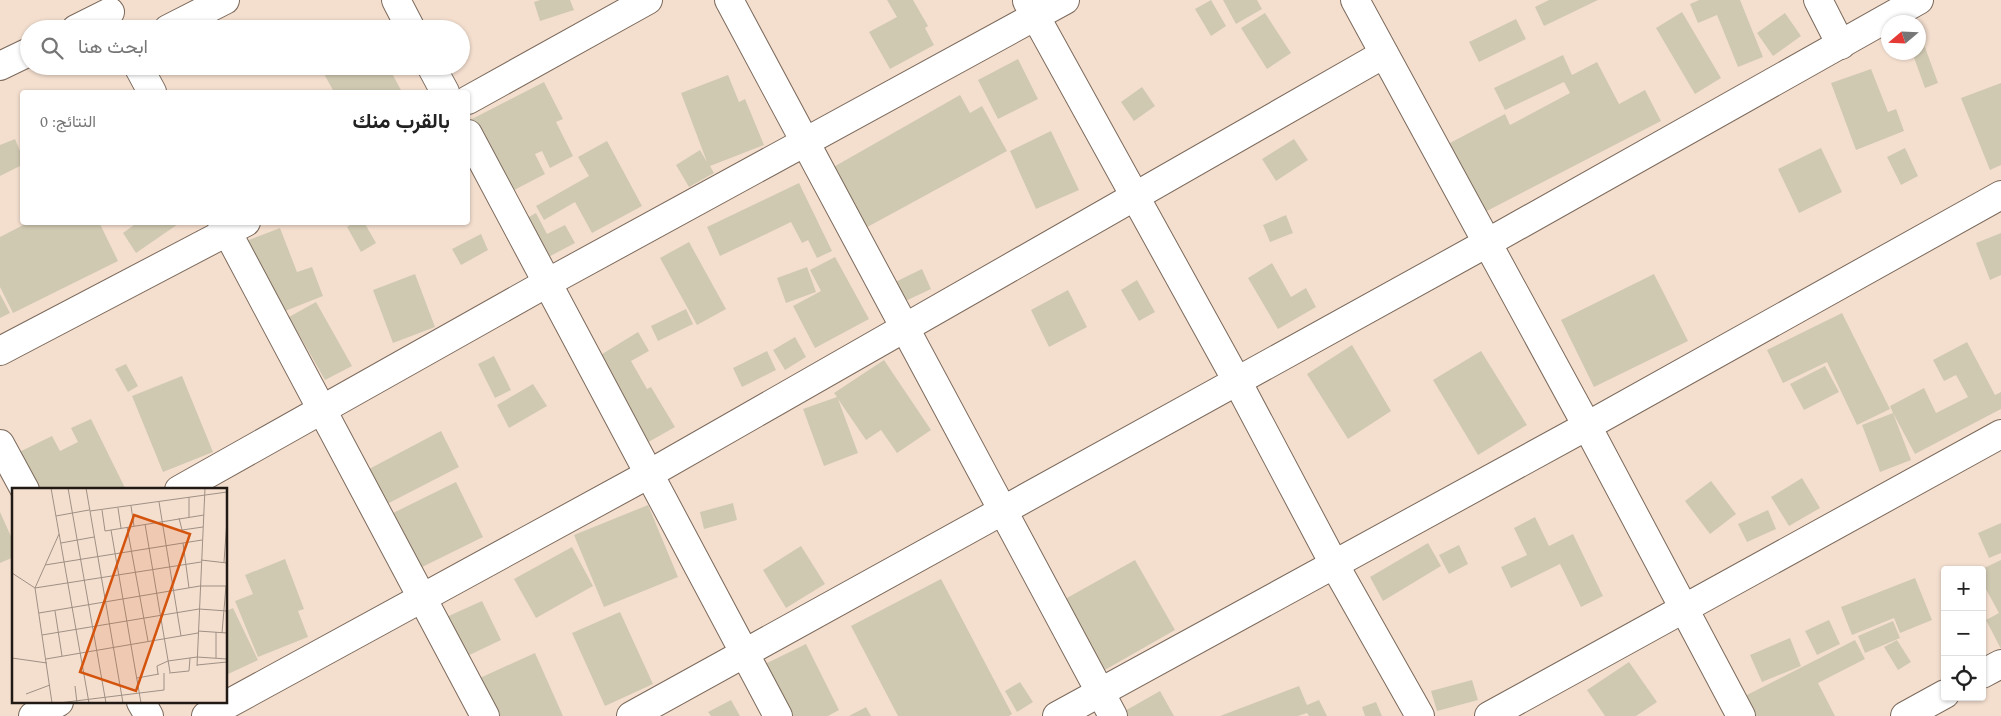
<!DOCTYPE html>
<html lang="ar">
<meta charset="utf-8">
<style>
:root{--surface:#fff;--page:#f2f2f2;--text:#222;--muted:#767676;--line:#e0e0e0}
body{margin:0;font-family:Spectral,Vazirmatn,serif;background:var(--page);color:var(--text);direction:rtl}
.controls{position:absolute;right:15px;bottom:15px;display:grid;overflow:hidden;border-radius:5px;box-shadow:0 1px 4px #0004}
.controls button{width:45px;height:45px;display:grid;place-items:center;padding:0;border:0;border-bottom:1px solid var(--line);background:var(--surface);color:var(--text);font:25px sans-serif}
.compass{position:absolute;left:1881px;top:15px;width:45px;height:45px;border-radius:50%;background:var(--surface);box-shadow:0 1px 4px #0004;rotate:251deg}
.list{margin:0;padding:0;list-style:none}
h2{display:flex;justify-content:space-between;align-items:center;height:65px;margin:0;padding:0 20px;font-size:21px}
h2 small{font-size:16px;font-weight:400;color:var(--muted)}
.icon{flex:none;width:28px;height:28px;fill:none;stroke:currentColor;stroke-width:2;stroke-linecap:round;stroke-linejoin:round}
.map{position:relative;flex:none;width:2001px;height:716px;overflow:hidden;direction:ltr}
.search{position:absolute;background:var(--surface);box-shadow:0 1px 4px #0004;left:20px;top:20px;width:450px;height:55px;display:flex;align-items:center;gap:12px;box-sizing:border-box;padding:0 18px;border-radius:28px;color:var(--muted);font-size:19px}
.panel{position:absolute;background:var(--surface);box-shadow:0 1px 4px #0004;left:20px;top:90px;width:450px;height:135px;border-radius:5px;direction:rtl}
.map>svg:first-child{display:block}
.building{fill:#d0c9b2}
.lines{fill:none;stroke-linecap:round;stroke-linejoin:round}
.minor-casing{stroke:#7b695b;stroke-width:30}
.minor{stroke:#fff;stroke-width:28}
.inset-road{fill:none;stroke:#a09084;stroke-width:1}
.view{fill:#d4530d;fill-opacity:0.15;stroke:#d4530d;stroke-width:2.5}
.inset-edge{fill:none;stroke:#211a14;stroke-width:2.5}
</style>
<div class="map">
<svg width="2001" height="716" viewBox="0 0 2001 716">
<rect width="100%" height="100%" fill="#f4dfcf"/>
<!-- building -->
<g class="building">
<path d="M540,0H570L574,10L540,21L534,2Z"/>
<path d="M887,0H913L928,26L925,28L934,45L890,69L869,32L897,17Z"/>
<path d="M1211,0L1226,26L1211,36L1195,9Z"/>
<path d="M1223,0H1257L1262,9L1236,24Z"/>
<path d="M1549,0H1598L1544,26L1535,7Z"/>
<path d="M1699,0H1740L1763,57L1738,67L1717,15L1698,23L1690,4Z"/>
<path d="M1682,12L1721,78L1695,94L1656,28Z"/>
<path d="M1265,13L1291,53L1267,69L1241,28Z"/>
<path d="M1785,13L1801,36L1773,56L1757,33Z"/>
<path d="M1516,19L1526,39L1479,62L1469,42Z"/>
<path d="M1922,39L1938,83L1925,88L1912,52H1918V40Z"/>
<path d="M1563,55L1572,75L1597,62L1619,104L1645,90L1661,121L1483,213L1448,144L1505,114L1510,125L1570,93L1564,82L1505,110L1494,88Z"/>
<path d="M1018,59L1038,99L998,119L978,80Z"/>
<path d="M333,66H388L402,92H334L323,72Z"/>
<path d="M1871,69L1888,112L1896,109L1904,131L1856,150L1831,83Z"/>
<path d="M728,75L739,102L745,99L764,145L710,166L714,173L689,187L676,165L700,150L707,162L681,93Z"/>
<path d="M544,82L563,119L556,122L573,156L550,168L542,151L535,154L545,174L501,197L468,121Z"/>
<path d="M2001,83V165L1990,170L1961,98Z"/>
<path d="M1142,87L1155,106L1134,121L1121,102Z"/>
<path d="M960,95L970,113L982,106L1007,151L849,237L816,177Z"/>
<path d="M1051,131L1079,190L1036,209L1010,151Z"/>
<path d="M15,139L22,156V165L0,176V145Z"/>
<path d="M1294,139L1308,160L1276,181L1262,159Z"/>
<path d="M607,141L642,206L592,233L575,202L544,220L536,206L589,176L578,157Z"/>
<path d="M1821,148L1842,192L1799,213L1778,169Z"/>
<path d="M1905,148L1918,176L1901,185L1887,157Z"/>
<path d="M799,183L832,251L817,258L808,240L802,243L791,222L720,256L707,227Z"/>
<path d="M536,213L547,234L565,225L575,243L537,263L516,224Z"/>
<path d="M1286,215L1293,233L1270,242L1263,225Z"/>
<path d="M29,222H99L118,261L13,313L0,287V237Z"/>
<path d="M138,222H181L136,253L123,233Z"/>
<path d="M355,222H364L376,243L361,252L347,227Z"/>
<path d="M280,228L297,272L312,267L323,296L275,315L246,241Z"/>
<path d="M2001,233V275L1990,280L1976,243Z"/>
<path d="M481,234L488,250L461,265L452,249Z"/>
<path d="M689,242L726,309L697,325L660,258Z"/>
<path d="M835,257L869,319L815,348L793,306L821,291L810,270Z"/>
<path d="M1272,263L1291,297L1306,288L1316,307L1278,329L1248,278Z"/>
<path d="M807,267L816,292L786,303L777,278Z"/>
<path d="M922,269L931,289L897,305L887,286Z"/>
<path d="M415,274L435,327L393,343L373,290Z"/>
<path d="M1654,274L1688,341L1594,387L1561,320Z"/>
<path d="M1137,280L1155,312L1139,321L1121,290Z"/>
<path d="M1068,290L1087,327L1049,347L1031,310Z"/>
<path d="M0,294L10,313L0,318Z"/>
<path d="M316,302L352,366L325,380L289,317Z"/>
<path d="M686,309L693,324L658,341L651,326Z"/>
<path d="M1842,313L1890,409L1857,425L1827,362L1783,383L1767,350Z"/>
<path d="M638,332L649,351L631,361L647,389L651,387L675,427L645,444L594,359Z"/>
<path d="M795,337L806,357L785,370L773,350Z"/>
<path d="M1967,342L1995,395L2001,392V409L1915,454L1893,413L1911,460L1880,472L1862,425L1893,413L1890,406L1924,388L1936,413L1968,397L1956,375L1944,381L1933,360Z"/>
<path d="M1352,345L1391,411L1348,439L1307,374Z"/>
<path d="M767,351L776,370L742,387L733,368Z"/>
<path d="M1481,351L1527,425L1478,455L1433,380Z"/>
<path d="M494,356L511,390L495,398L478,364Z"/>
<path d="M884,360L931,430L897,453L881,430L866,440L838,399L858,453L824,466L803,409L837,397L834,393Z"/>
<path d="M126,364L138,386L128,392L115,369Z"/>
<path d="M1825,366L1839,392L1804,410L1790,384Z"/>
<path d="M182,376L213,452L163,472L132,396Z"/>
<path d="M533,384L547,406L509,428L497,405Z"/>
<path d="M91,419L126,490H28L11,456L52,436L60,451L78,442L71,428Z"/>
<path d="M441,431L459,467L387,504L369,469Z"/>
<path d="M1802,478L1820,508L1789,526L1771,497Z"/>
<path d="M1711,481L1736,514L1710,534L1685,501Z"/>
<path d="M456,482L483,537L414,571L387,516Z"/>
<path d="M733,503L737,520L704,529L700,512Z"/>
<path d="M648,505L678,577L604,607L574,535Z"/>
<path d="M1768,510L1776,529L1747,542L1738,524Z"/>
<path d="M0,512L14,543V557L0,563Z"/>
<path d="M1535,517L1549,546L1573,534L1603,596L1581,607L1560,564L1511,588L1501,567L1527,555L1514,528Z"/>
<path d="M2001,523V553L1989,558L1978,533Z"/>
<path d="M1428,543L1441,566L1383,601L1370,577Z"/>
<path d="M1459,545L1468,564L1449,574L1439,555Z"/>
<path d="M801,546L825,584L786,608L763,570Z"/>
<path d="M572,547L593,586L536,618L514,579Z"/>
<path d="M285,559L304,609L298,611L308,637L258,657L235,601L253,594L245,575Z"/>
<path d="M1135,560L1175,630L1089,679L1049,608Z"/>
<path d="M2001,560V649L1986,620L1999,613L1982,582V569Z"/>
<path d="M1915,578L1932,620L1900,633L1894,618L1852,635L1841,607Z"/>
<path d="M941,579L1012,714L1009,716H898L851,626Z"/>
<path d="M482,601L501,640L461,659L442,619Z"/>
<path d="M233,608L258,660L226,675V611Z"/>
<path d="M620,612L653,684L605,706L572,633Z"/>
<path d="M1829,620L1840,644L1817,655L1805,631Z"/>
<path d="M1893,621L1900,638L1865,653L1858,636Z"/>
<path d="M1790,638L1801,666L1762,682L1750,655Z"/>
<path d="M1855,640L1865,659L1818,683L1835,716H1750L1741,698Z"/>
<path d="M1897,640L1911,662L1898,670L1884,647Z"/>
<path d="M806,644L839,710L828,716H778L755,669Z"/>
<path d="M535,653L563,716H486L471,682Z"/>
<path d="M1629,662L1657,702L1636,716H1605L1587,690Z"/>
<path d="M1472,680L1478,700L1437,711L1431,691Z"/>
<path d="M1020,682L1033,702L1017,712L1005,691Z"/>
<path d="M1299,686L1307,705L1319,700L1327,716H1309L1307,713L1298,716H1220Z"/>
<path d="M1160,691L1174,716H1116Z"/>
<path d="M731,700L740,716H711L708,712Z"/>
<path d="M1376,702L1382,716H1365L1362,707Z"/>
<path d="M866,707L871,716H849Z"/>
</g>
<g class="lines">
<!-- minor casing -->
<g class="minor-casing">
<g id="minor">
<path d="M396,0L411,29"/>
<path d="M729,0L1113,716"/>
<path d="M1355,0L1587,426L1741,716"/>
<path d="M1818,0L1841,45"/>
<path d="M1027,1L1237,381L1334,564L1420,716"/>
<path d="M76,29L110,12"/>
<path d="M168,29L225,0"/>
<path d="M0,66L29,52"/>
<path d="M138,66L152,92"/>
<path d="M431,66L445,92"/>
<path d="M468,100L648,0"/>
<path d="M468,134L778,716"/>
<path d="M222,222L485,716"/>
<path d="M0,351L246,222"/>
<path d="M0,444L25,490"/>
<path d="M179,490L547,283L1065,0"/>
<path d="M1982,674L2001,664"/>
<path d="M141,702L149,716"/>
<path d="M33,716L59,702"/>
<path d="M206,716L649,474L1384,54"/>
<path d="M631,716L1487,243L1919,0"/>
<path d="M1057,716L1587,426L2001,195"/>
<path d="M1489,716L2001,434"/>
<path d="M1905,716L1945,694"/>
</g>
</g>
<!-- minor -->
<use href="#minor" class="minor"/>
</g>
<!-- overview -->
<g transform="translate(12 488)">
<rect width="215" height="215" fill="#f4dfcf"/>
<path class="inset-road" d="M39,0L77,215M56,0L94,215M74,0L111,215M177,9V29M147,14L169,148M119,18L122,38M106,20L109,40M90,22L93,43L192,27M78,23L215,4M44,28L77,22M167,30L170,42L191,39M133,36L158,184M115,39L136,153M99,42L129,215M49,55L82,49M171,55L177,100M189,72L215,75M212,74L215,32M33,77L190,52M0,85L23,100L189,74M43,123L50,168M27,125L188,98H215M186,143L215,145M210,145L214,98M30,147L187,121L215,123M0,170L35,175M204,170V144M34,171L186,145M185,177L215,174M185,178L193,0M157,185L177,183L178,170M146,186L145,178L156,173L185,169L215,171M125,190L147,186M63,198L65,215M14,206L38,197M40,215L23,100L47,46M47,215L152,202V185"/>
<path class="view" d="M122,27L178,46L124,203L68,184Z"/>
<rect width="215" height="215" class="inset-edge"/>
</g>
</svg>
<div class="controls">
<button>+</button>
<button>−</button>
<button><svg class="icon" aria-label="locate" viewBox="0 0 24 24"><circle cx="12" cy="12" r="6"/><path d="M12 2v4M12 18v4M2 12h4M18 12h4"/></svg></button>
</div>
<svg class="compass" viewBox="-18 -18 36 36"><path d="M0-13l5 13h-10z" fill="#e53935"/><path d="M0 13l5-13h-10z" fill="#767676"/></svg>
<div class="search"><svg class="icon" aria-label="search" viewBox="0 0 24 24"><circle cx="10" cy="10" r="6"/><path d="M15 15l6 6"/></svg>ابحث هنا</div>
<section class="panel">
<h2>بالقرب منك<small>النتائج: 0</small></h2>
<ul class="list">
</ul>
</section>
</div>
